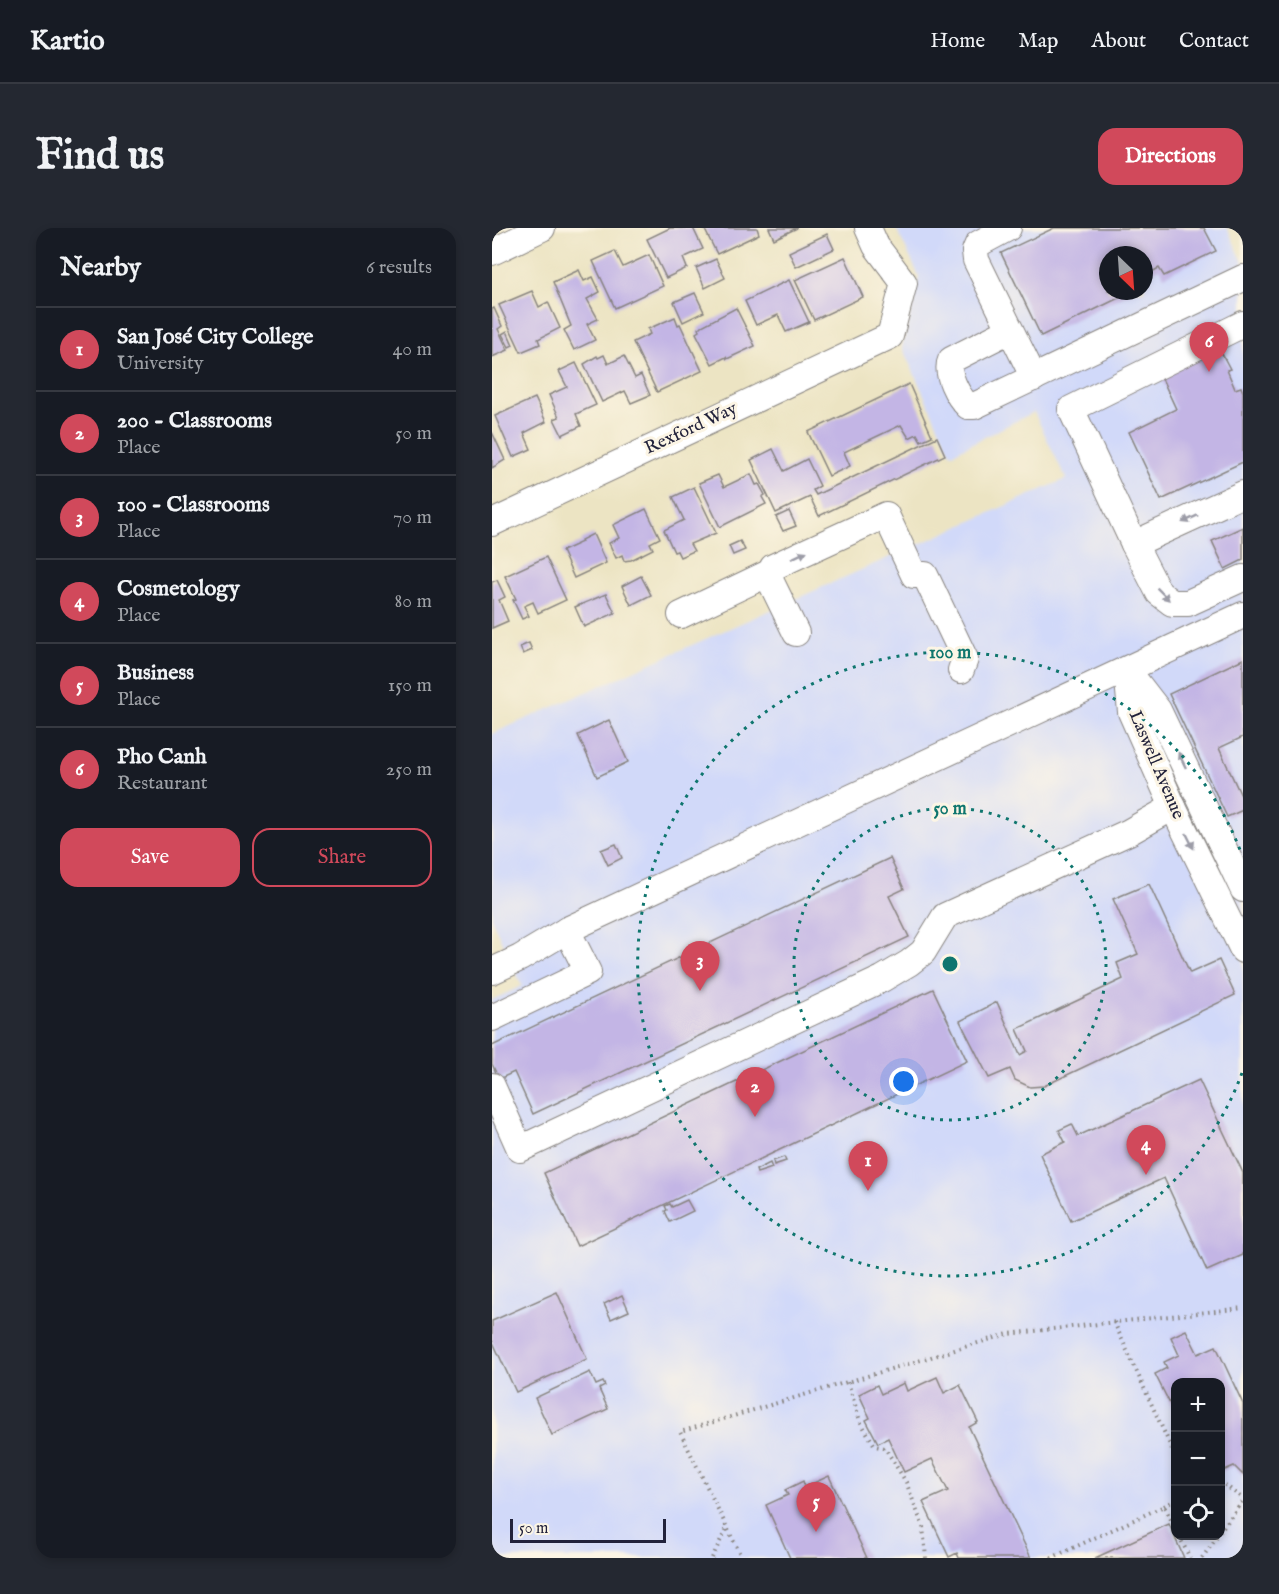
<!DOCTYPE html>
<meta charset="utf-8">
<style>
:root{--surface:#171b24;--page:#242831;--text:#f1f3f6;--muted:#9ea1a6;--line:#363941;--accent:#d1495b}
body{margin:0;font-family:"IM FELL English",serif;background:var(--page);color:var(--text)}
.controls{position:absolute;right:18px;bottom:18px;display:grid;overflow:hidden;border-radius:12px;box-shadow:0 3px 9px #0003}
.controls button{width:54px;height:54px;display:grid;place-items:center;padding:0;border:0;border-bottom:2px solid var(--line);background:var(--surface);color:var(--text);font:30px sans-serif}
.compass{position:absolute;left:607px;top:18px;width:54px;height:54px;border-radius:50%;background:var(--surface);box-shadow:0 3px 9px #0003;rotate:155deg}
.scale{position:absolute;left:18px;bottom:15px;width:156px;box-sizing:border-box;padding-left:6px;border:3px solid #22223b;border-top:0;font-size:16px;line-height:21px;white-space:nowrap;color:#22223b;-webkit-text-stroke:4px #fcf5e5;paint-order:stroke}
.you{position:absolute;left:412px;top:854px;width:21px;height:21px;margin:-15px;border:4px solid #fff;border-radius:50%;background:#1a73e8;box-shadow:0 0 0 9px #1a73e833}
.badge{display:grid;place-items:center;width:39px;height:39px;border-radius:50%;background:var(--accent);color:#fff;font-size:20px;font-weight:700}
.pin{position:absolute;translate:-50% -50px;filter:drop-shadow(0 2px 3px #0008)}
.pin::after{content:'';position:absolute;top:32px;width:21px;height:18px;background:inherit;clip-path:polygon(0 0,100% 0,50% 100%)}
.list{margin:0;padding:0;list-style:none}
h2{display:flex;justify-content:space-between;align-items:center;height:78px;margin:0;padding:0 24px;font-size:26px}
h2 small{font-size:20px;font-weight:400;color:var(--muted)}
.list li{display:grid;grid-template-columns:39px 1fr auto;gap:18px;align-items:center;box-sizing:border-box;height:84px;padding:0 24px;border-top:2px solid var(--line)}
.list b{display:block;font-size:22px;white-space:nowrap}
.list p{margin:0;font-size:20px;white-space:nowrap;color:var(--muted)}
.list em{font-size:20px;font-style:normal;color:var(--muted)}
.actions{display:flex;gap:12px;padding:18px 24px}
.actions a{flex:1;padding:14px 0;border:2px solid var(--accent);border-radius:18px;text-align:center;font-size:21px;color:var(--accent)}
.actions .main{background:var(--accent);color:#fff}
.icon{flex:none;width:33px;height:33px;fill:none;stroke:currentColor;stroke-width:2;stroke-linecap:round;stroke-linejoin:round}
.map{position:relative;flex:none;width:751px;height:1330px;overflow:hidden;border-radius:18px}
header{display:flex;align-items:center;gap:36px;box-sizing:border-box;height:84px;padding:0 30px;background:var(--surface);border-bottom:2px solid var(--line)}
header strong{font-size:28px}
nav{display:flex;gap:33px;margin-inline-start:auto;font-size:21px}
.intro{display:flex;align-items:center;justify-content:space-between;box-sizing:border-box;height:144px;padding:0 36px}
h1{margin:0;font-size:42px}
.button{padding:15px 27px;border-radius:18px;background:var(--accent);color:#fff;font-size:21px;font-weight:700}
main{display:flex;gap:36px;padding:0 36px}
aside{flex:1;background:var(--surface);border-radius:18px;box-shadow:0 3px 9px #0003}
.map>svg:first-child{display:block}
.built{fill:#d1d9f9;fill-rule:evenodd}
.building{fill:#c3b5e5}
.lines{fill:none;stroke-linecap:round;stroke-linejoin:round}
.minor-casing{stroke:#87837f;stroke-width:28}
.path{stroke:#87837f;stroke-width:4;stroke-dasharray:1.5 4.5;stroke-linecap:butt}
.minor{stroke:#fff;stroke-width:26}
.oneway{fill:#9c9ca7}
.ring{fill:none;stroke:#0f766e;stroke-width:3;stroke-dasharray:3 6}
.labels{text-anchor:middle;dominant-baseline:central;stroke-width:6;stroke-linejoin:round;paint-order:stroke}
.street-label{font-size:18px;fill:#22223b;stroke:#fcf5e5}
.centre{fill:#0f766e;stroke:#fcf5e5;stroke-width:3}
.ring-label{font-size:18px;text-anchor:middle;font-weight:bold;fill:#0f766e;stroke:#fcf5e5;stroke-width:6;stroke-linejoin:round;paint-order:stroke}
</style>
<header>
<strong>Kartio</strong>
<nav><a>Home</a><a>Map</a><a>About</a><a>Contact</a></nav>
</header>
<div class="intro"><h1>Find us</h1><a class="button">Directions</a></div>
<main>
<aside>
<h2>Nearby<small>6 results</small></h2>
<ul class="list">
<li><span class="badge">1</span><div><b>San José City College</b><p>University</p></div><em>40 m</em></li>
<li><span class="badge">2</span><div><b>200 - Classrooms</b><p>Place</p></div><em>50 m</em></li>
<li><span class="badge">3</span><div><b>100 - Classrooms</b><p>Place</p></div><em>70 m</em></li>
<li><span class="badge">4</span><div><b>Cosmetology</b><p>Place</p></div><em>80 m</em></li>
<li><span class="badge">5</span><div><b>Business</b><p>Place</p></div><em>150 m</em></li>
<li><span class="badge">6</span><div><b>Pho Canh</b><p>Restaurant</p></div><em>250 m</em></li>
</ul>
<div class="actions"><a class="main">Save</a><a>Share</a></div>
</aside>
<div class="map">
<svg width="751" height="1330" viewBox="0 0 751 1330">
<rect width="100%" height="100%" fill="#fcf5e5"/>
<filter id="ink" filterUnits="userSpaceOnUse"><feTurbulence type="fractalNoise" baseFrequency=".0167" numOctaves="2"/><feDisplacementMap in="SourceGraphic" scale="12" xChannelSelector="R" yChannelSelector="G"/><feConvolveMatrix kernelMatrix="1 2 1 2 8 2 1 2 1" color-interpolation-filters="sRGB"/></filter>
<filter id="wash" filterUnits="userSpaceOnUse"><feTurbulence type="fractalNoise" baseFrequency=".008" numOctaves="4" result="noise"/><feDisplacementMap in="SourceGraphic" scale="24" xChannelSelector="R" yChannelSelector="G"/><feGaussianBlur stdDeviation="1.35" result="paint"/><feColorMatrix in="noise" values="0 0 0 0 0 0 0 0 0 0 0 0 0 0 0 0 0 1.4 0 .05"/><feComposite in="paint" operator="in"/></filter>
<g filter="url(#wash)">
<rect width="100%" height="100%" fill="#ece4c3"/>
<!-- built -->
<path class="built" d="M404,0H735L751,34V1330H0V772L30,758L0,692V506L574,251L542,184L459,226L410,119L427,48ZM616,27H652V63H616ZM684,1154H728V1308H684Z"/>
<g id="blocks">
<!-- building -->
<g class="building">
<path d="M178,0H201L211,21L191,30L195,40L174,50L155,11Z"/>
<path d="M212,0H265L267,6L225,26Z"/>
<path d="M277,0H305L282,11Z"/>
<path d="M562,0H712L724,23L672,48L667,40L652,48V27H616V63H641L549,108L509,25Z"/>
<path d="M335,6L342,21L304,39L297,24Z"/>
<path d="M123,23L131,39L157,27L171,58L123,80L101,33Z"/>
<path d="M353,29L371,69L322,92L303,52Z"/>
<path d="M224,31L233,50L213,60L204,40Z"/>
<path d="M87,42L92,53L101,49L108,64L95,71L106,91L95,96L103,112L82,122L72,102L79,98L61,54Z"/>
<path d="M297,52L317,94L294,104L286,87L264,97L253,73Z"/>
<path d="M40,63L47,79L56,74L68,100L46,111L48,116L29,124L7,77Z"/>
<path d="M203,65L212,84L191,94L182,74Z"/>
<path d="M2,80L10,98L6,101L16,122L0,129V81Z"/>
<path d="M244,80L263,118L235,131L234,129L220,136L204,105L207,103L206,100Z"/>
<path d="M183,89L186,97L188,96L210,143L165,164L141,114L158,106L156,101Z"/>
<path d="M15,103L21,117L17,119L10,106Z"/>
<path d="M720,118L722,124L728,122L738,141L735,142L743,161L749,159L751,164V234L669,272L637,204L684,181L667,144Z"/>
<path d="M112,127L116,136L132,128L143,150L149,147L158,167L139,175L133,163L110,174L92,136L105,128L106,130Z"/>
<path d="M84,135L104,177L84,186L89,198L70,207L62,191L67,189L57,167L75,159L67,143Z"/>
<path d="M417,156L440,208L429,213L425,206L417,210L409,197L352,224L358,238L337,248L316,204Z"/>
<path d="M43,170L54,194L32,205L39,221L21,229L3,188Z"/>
<path d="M0,204L13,232L0,240Z"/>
<path d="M445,209L453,227L327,288L318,269L284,285L259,232L281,221L292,243L315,231L328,258L321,262L324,267Z"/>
<path d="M259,246L264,257L267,256L273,267L270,269L274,276L228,299L207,255L226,247L232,259Z"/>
<path d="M202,259L224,305L198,316L202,323L188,329L185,323L182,324L172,302L192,292L181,269Z"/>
<path d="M154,281L168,310L158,315L161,321L139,332L132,333L130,327L124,330L117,315L127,310L121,297Z"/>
<path d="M297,283L304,298L291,303L284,289Z"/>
<path d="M751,299V332L733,341L720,313Z"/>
<path d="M101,306L114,335L82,350L70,323L90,314L89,312Z"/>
<path d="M248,313L253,322L241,327L237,318Z"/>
<path d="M54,329L74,372L46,385L41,374L32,378L37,388L30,391L21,372L24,371L13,348Z"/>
<path d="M149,348L159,367L139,377L130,358Z"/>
<path d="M5,352L13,369L7,372L16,393L0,400V354Z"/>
<path d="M114,366L123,385L92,399L83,379Z"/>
<path d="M37,415L40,422L31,426L28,419Z"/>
<path d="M751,431V509L727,520L751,572V582L735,589L677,466Z"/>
<path d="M117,492L136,534L105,549L86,507Z"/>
<path d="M124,616L130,630L116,637L109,622Z"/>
<path d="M398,630L412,661L397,668L417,709L41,886L22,844L7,851L0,836V818Z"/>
<path d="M657,656L698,745L727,732L743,767L552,858L538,859L523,852L518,841L497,850L468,793L505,774L528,827L535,823L525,801L631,751L625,735L646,726L621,671Z"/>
<path d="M441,761L475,833L85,1018L52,945Z"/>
<path d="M707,852L751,945V1027L715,1043L672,950L579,993L548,926L573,914L567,902L580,896L586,908Z"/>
<path d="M292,929L294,933L282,937L281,933Z"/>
<path d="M278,935L280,940L265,945L264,942Z"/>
<path d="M195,972L201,983L178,994L173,983L175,982L173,978L178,976L180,979Z"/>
<path d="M65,1064L95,1131L24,1164L0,1112V1093Z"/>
<path d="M130,1067L137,1083L119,1091L112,1076Z"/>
<path d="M694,1102L706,1126L724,1118L751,1176V1247L742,1238L728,1244V1154H684V1188L663,1146L675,1140L672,1134L687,1127L679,1109Z"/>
<path d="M98,1144L104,1157L111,1154L113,1158L107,1161L116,1181L60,1207L43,1170Z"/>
<path d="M445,1149L452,1165L468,1157L486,1194L477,1199L539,1330H467L465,1325L457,1329L431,1274L456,1263L440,1231L412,1244L396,1210L386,1215L374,1192L378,1190L367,1166L385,1157L389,1166L412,1155L415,1163Z"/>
<path d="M337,1248L375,1330H298L274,1277L296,1267L293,1262L311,1253L313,1259Z"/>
<path d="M677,1296L692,1330H603Z"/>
</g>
</g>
</g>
<g filter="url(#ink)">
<use href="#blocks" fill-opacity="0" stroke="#87837f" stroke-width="1.5"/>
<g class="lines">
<!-- minor casing -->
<g class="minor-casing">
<g id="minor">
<path d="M516,0L486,16L483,23L484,32L542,150"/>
<path d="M0,24L50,0"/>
<path d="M751,96L579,181L642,316L667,365L680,375H696L751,350"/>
<path d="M518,102L459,132C453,145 466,169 476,178H482L751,50"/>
<path d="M0,295L398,108L412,55L384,18L376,0"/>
<path d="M642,316L751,266"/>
<path d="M189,387L279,344"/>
<path d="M304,405L279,354L278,347L281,339L394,287L422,347H433L473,431L469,442"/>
<path d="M635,442L639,484L681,579L751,722"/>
<path d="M635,442L666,482L751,661"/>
<path d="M0,743L28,730L75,702L751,387"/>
<path d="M0,790L96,744L75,702"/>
<path d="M0,858L28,921L390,751L417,735L431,724L453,688L637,604L681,579"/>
</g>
</g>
<!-- path -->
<g class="path">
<path d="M622,1094L684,1230"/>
<path d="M356,1154L368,1193L383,1218L393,1220L414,1254L431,1299L434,1330"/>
<path d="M728,1253L751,1271"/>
<path d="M672,1278L684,1272"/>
<path d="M728,1304L751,1272"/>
<path d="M687,1308L698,1330"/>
<path d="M220,1330L235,1299"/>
<path d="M250,1330L188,1204L516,1106L751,1080"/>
<path d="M559,1330L672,1278L684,1301"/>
<path d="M710,1330L726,1308"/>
</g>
<!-- minor -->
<use href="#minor" class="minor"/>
</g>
<!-- one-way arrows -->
<defs><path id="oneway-solid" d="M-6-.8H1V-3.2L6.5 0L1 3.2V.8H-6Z" transform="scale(1.5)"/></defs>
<g class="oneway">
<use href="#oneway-solid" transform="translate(698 291) rotate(155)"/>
<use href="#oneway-solid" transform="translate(307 327) rotate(-25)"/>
<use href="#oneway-solid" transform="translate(671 366) rotate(45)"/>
<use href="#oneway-solid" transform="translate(690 532) rotate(-116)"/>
<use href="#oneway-solid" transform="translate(698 613) rotate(64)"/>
</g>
</g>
<!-- distance rings -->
<g class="ring">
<circle cx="458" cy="736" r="156"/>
<path d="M750 845A312 312 0 1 1 750 627"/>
</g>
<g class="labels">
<!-- street labels -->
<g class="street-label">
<text transform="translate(199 201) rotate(-25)">Rexford Way</text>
<text transform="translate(664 537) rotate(67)">Laswell Avenue</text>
</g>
</g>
<circle cx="458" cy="736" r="9" class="centre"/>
<g class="ring-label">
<text x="458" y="430">100 m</text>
<text x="458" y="586">50 m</text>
</g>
</svg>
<div class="controls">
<button>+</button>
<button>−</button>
<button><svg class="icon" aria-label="locate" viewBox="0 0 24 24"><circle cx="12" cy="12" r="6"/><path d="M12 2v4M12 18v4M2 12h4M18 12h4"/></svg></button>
</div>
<svg class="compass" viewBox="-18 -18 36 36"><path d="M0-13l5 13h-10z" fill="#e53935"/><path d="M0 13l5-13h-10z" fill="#9ea1a6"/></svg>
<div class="scale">50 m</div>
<div class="you"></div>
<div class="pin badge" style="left:376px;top:963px">1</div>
<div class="pin badge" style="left:263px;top:889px">2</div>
<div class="pin badge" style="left:208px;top:763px">3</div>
<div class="pin badge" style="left:654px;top:947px">4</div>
<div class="pin badge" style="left:324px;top:1304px">5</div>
<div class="pin badge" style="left:717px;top:144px">6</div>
</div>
</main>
